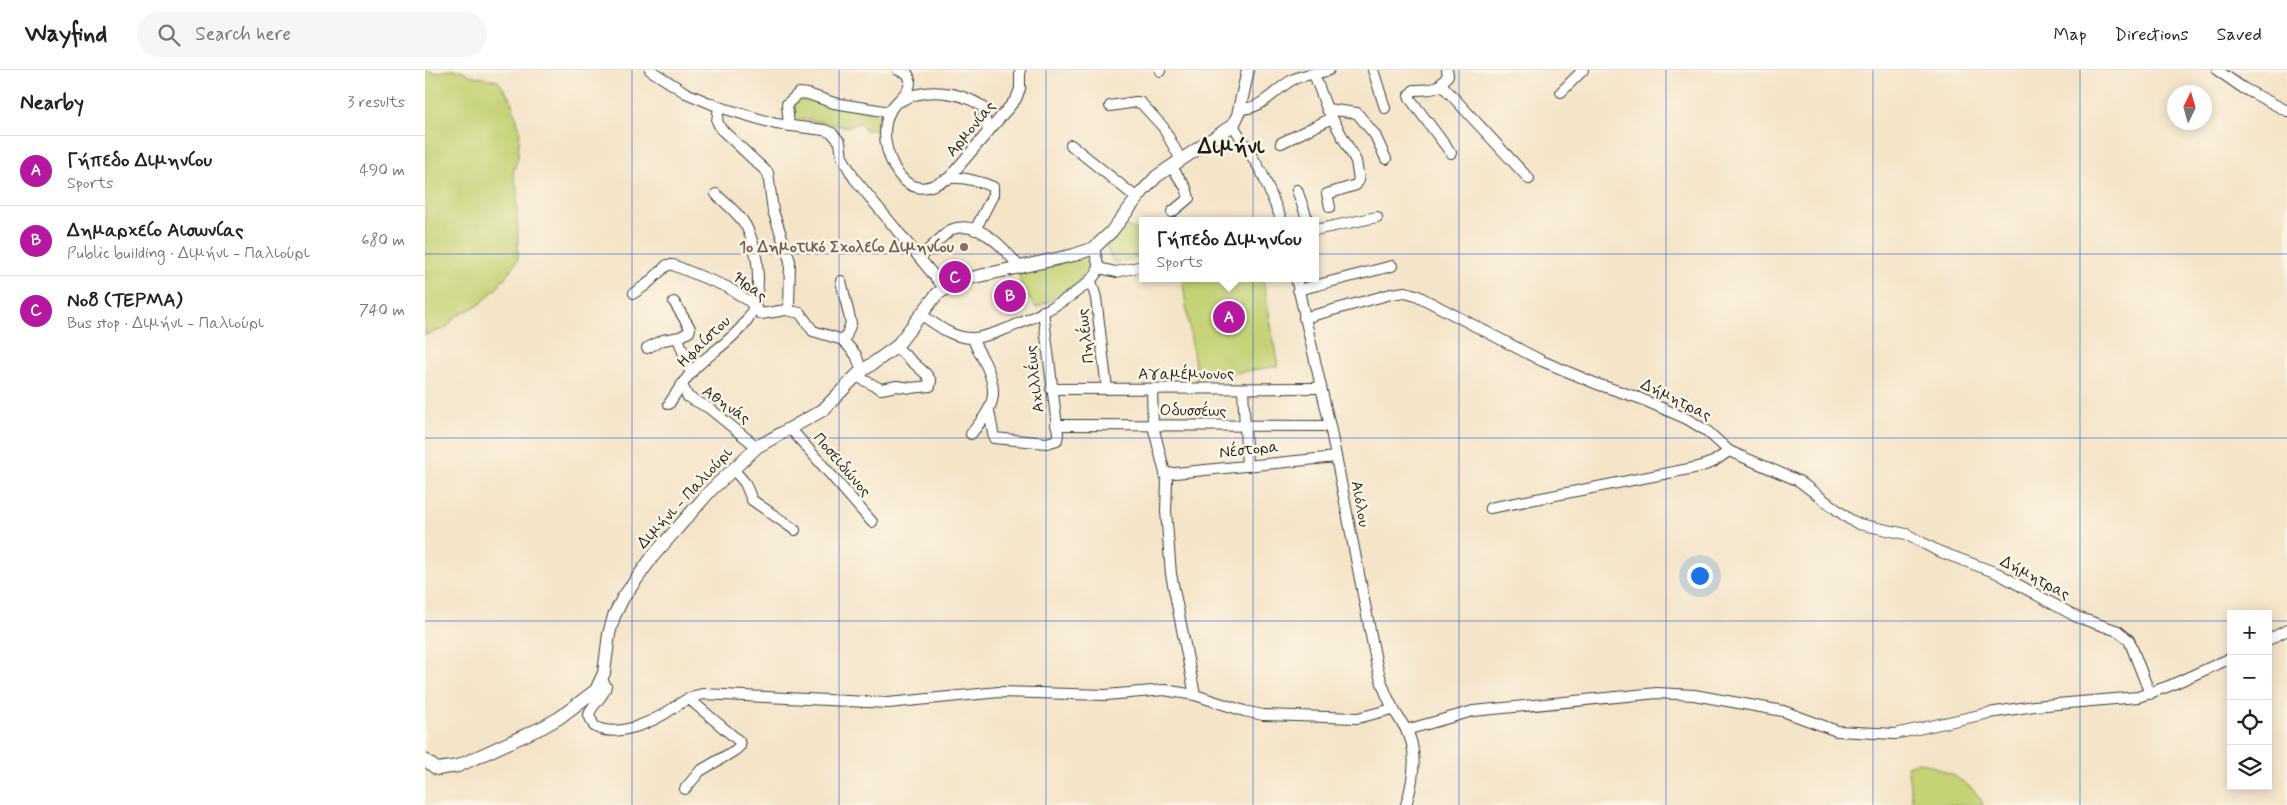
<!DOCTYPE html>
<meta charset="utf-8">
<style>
:root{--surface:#fff;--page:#f6f6f6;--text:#202124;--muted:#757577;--line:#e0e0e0;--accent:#b5179e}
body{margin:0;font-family:Mynerve,sans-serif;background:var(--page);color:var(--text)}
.controls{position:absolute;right:15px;bottom:15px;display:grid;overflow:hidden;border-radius:0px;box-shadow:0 2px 12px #0003}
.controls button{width:45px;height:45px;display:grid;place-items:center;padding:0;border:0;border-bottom:1px solid var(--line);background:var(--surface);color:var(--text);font:25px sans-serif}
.compass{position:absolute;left:1742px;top:15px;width:45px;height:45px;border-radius:50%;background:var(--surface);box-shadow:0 2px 12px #0003;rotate:5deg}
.you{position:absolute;left:1274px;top:505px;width:18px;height:18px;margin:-12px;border:4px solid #fff;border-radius:50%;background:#1a73e8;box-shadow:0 0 0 8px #1a73e833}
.badge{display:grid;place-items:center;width:32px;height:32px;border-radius:50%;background:var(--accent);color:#fff;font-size:16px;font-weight:700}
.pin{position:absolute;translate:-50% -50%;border:2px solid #fff;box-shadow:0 1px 5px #0006}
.popup{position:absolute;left:714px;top:147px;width:180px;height:65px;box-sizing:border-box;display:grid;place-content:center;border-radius:0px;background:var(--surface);filter:drop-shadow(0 1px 4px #0005);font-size:16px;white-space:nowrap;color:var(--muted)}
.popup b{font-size:19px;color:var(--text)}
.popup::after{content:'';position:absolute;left:50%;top:100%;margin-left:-10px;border:10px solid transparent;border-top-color:var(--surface)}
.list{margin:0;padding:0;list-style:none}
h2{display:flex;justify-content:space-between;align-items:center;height:65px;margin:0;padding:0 20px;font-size:21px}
h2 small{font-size:16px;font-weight:400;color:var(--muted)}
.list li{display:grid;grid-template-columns:32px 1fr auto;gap:15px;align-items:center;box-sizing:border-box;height:70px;padding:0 20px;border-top:1px solid var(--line)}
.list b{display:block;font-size:19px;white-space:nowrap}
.list p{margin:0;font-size:16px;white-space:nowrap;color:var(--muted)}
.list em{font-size:16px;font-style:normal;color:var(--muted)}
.icon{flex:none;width:28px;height:28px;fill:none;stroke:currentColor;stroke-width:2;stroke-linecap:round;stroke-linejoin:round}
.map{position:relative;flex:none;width:1862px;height:735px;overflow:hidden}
header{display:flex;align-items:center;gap:30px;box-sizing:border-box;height:70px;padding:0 25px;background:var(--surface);border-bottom:1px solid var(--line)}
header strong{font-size:24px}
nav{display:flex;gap:28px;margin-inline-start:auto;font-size:18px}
.search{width:350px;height:45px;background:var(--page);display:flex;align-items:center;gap:12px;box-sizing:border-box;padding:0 18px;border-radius:28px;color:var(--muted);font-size:19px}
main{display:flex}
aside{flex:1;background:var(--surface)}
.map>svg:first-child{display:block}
.green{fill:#c5d274;stroke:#707748}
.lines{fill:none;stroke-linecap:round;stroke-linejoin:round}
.minor-casing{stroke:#3c3a36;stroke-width:12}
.major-casing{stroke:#3c3a36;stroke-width:14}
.minor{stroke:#fff;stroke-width:10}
.major{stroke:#fff;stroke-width:12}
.grid{fill:none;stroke:#1d4ed8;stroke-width:1;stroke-opacity:0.55}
.education-dot{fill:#8d6e63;stroke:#fcf5e5;stroke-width:2}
.labels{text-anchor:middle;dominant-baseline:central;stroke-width:5;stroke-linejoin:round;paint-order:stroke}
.street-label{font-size:16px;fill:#1c1c1c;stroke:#fcf5e5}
.education-label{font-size:16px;font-weight:bold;fill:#785e54;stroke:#fcf5e5;text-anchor:end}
.district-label{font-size:21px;font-weight:bold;fill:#1c1c1c;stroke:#fcf5e5}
</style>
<header>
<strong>Wayfind</strong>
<div class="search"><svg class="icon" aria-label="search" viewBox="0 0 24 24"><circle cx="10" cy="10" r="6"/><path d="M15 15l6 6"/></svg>Search here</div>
<nav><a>Map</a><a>Directions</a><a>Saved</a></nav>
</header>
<main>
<aside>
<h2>Nearby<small>3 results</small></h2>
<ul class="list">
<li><span class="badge">A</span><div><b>Γήπεδο Διμηνίου</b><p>Sports</p></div><em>490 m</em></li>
<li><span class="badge">B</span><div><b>Δημαρχείο Αισωνίας</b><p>Public building · Διμήνι - Παλιούρι</p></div><em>680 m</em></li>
<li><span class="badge">C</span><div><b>Νο8 (ΤΕΡΜΑ)</b><p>Bus stop · Διμήνι - Παλιούρι</p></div><em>740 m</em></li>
</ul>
</aside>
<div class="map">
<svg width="1862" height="735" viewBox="0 0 1862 735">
<rect width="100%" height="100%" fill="#fcf5e5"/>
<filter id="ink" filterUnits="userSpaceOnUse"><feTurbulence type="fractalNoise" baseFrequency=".02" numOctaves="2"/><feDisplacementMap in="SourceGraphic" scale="10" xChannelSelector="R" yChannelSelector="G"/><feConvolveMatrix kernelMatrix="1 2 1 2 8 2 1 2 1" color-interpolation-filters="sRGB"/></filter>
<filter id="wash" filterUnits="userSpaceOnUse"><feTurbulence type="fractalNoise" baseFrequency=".0096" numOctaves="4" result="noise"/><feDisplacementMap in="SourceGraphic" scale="20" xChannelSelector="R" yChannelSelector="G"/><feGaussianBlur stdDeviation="1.12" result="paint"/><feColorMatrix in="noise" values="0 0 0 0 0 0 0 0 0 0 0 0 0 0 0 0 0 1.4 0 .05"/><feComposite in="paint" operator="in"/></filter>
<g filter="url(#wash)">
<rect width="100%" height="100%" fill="#f4e4c8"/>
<!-- green -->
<g class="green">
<path d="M0,0L11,3L22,0H37L44,5L73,11L85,28L95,60L93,87L88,104L92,118L93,189L73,217L54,235L30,247L21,258L0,265Z"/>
<path d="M377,24L456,44L455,64L445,59L440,61L435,53L420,57L368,47L370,27Z"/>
<path d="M697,154L718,163V187L689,193L681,177Z"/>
<path d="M659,187L663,190L666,196L645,220L611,238L596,215L594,203Z"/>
<path d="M757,208H838L853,296L772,309Z"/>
<path d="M1493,692C1512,695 1554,716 1558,735H1488L1482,696Z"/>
</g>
</g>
<g filter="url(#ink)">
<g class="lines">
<!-- minor casing -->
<g class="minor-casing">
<g id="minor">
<path d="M225,0L261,23L294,37L351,54L399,60L407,63L415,72L417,87L429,108L520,219"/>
<path d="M473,0L482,3C493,19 471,29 465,41C456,60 460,79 469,97C477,112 491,123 509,115C514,113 520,109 526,108C538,107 557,112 568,117V125L550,160"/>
<path d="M948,0L960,38"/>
<path d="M1022,0L1023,5C1012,22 1007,19 989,20L984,25L986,30L1026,83"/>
<path d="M1792,0L1818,18L1862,41"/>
<path d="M735,1V0"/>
<path d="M889,4L902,39L931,91L934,110L931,115L902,124L905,137"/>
<path d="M1016,14L1104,109"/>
<path d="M1136,22L1158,0"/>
<path d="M476,31C500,17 534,21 557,36L563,62"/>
<path d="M685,36L711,32L716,33L738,57L756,90"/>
<path d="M294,37L292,51L296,59L343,103L348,141L365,191L364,240"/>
<path d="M815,39C839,39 849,19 869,9C880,4 892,4 904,0"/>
<path d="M902,39L932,43L950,65L961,89"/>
<path d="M808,55L837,103L857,151"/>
<path d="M364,56L362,34L374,23L383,24L409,33L465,42"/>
<path d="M856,73L907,48"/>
<path d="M646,75L712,128"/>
<path d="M746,96L761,118L764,128L747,142"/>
<path d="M523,109L591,29L595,19V0"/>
<path d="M872,120L883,151"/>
<path d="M890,160L952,147"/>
<path d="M495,187L525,160C553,148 579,177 594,197"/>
<path d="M674,198L691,202L718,196"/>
<path d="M871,208L905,356L952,596C959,623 966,637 981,659C994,681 988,712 981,735"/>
<path d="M416,211L426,253L419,272"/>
<path d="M666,211L671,228L682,319"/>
<path d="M873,220L967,196"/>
<path d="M209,223L221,215L242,195H248L302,217L324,231L336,244L361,240L375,243L388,261L418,270L431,285L437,301"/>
<path d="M497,245C512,255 526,267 545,268C572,269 665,224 674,198L669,178"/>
<path d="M879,248L966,224L980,222L991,225L1117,291L1172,314L1214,328L1262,349L1282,361L1304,381L1374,411L1424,449L1434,454L1481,464L1513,481L1572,503L1652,547L1693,561L1704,570L1725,624"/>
<path d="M253,268L266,304"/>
<path d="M222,278L238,270L255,267L264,262L265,258L249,232"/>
<path d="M431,306L456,319L472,316L486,318L505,316L506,311L501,304L471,277"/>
<path d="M257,315L263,327L284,338L332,377"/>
<path d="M626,319L896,318"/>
<path d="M727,319L728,356L742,411L741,441L746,504L770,625"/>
<path d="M818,319L822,396"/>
<path d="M244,334C252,321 261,308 271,297C287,282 306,271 320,253C339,228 335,186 322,158C316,145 301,134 291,124"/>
<path d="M564,341L569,368L622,373L632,370L633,364L618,241"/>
<path d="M631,355L905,356"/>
<path d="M365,358L447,452"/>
<path d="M546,364C567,338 576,326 560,293C556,284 550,277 548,268"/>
<path d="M308,399L320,413L327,430L370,460"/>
<path d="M740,404L911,387"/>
<path d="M1065,438L1274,397L1288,392L1304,381"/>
<path d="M1843,570L1862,560"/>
<path d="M177,610L181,616C179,628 167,633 164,645L169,656C191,669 228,652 247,639C257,632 265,626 278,624L463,633L574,622L681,625L739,620L770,625L819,641L838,645L933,648L967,639"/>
<path d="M981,660L1048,641L1232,623L1269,625L1358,641L1412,661L1470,664L1564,643L1609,636L1713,627L1744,616L1806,588"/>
<path d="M260,719L275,701L309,681L315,676L314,671L263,628"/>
</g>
</g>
<!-- major casing -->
<g class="major-casing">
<path id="major" d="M0,690L12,699L33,696L118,657L134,648L171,620L179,603L184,564L189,546L198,528L228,486L286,420L332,377L398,340L433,304L471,277L512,224L536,210L649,185L669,178L686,162L717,122L732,106L808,55L813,45L823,0"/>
</g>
<!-- minor -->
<use href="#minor" class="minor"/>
<!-- major -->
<use href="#major" class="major"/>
</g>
</g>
<!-- grid -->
<path class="grid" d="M207,0V735M414,0V735M621,0V735M828,0V735M1034,0V735M1241,0V735M1448,0V735M1655,0V735M0,184H1862M0,368H1862M0,551H1806M1843,551H1862"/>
<!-- markers -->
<circle class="education-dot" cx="539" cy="177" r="5"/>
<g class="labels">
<!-- street labels -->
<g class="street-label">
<text transform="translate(546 59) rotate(-50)">Αρμονίας</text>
<text transform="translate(325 217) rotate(37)">Ήρας</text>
<text transform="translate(661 266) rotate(-97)">Πηλέως</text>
<text transform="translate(279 272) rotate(-44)">Ηφαίστου</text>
<text x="761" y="304">Αγαμέμνονος</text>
<text transform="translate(610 309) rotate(-97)">Αχιλλέως</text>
<text transform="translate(1251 330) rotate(26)">Δήμητρας</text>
<text transform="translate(301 335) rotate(35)">Αθηνάς</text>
<text transform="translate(768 341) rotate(1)">Οδυσσέως</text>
<text transform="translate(824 380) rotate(-6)">Νέστορα</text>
<text transform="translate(417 395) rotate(49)">Ποσειδώνος</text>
<text transform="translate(260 428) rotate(-47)">Διμήνι - Παλιούρι</text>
<text transform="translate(935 434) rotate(80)">Αιόλου</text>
<text transform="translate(1610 508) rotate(28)">Δήμητρας</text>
</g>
<!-- education labels -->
<g class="education-label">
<text x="529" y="177">1ο Δημοτικό Σχολείο Διμηνίου</text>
</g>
<!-- district labels -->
<g class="district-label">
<text x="806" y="77">Διμήνι</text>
</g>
</g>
</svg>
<div class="controls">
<button>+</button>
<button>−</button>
<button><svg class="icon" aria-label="locate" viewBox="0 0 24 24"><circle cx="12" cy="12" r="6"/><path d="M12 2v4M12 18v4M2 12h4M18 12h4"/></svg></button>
<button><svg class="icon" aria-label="layers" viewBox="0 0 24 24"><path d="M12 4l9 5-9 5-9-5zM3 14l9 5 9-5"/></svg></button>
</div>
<svg class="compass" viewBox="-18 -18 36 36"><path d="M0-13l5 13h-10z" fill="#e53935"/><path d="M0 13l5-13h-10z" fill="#757577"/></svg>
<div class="you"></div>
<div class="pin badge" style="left:804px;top:247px">A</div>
<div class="popup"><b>Γήπεδο Διμηνίου</b>Sports</div>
<div class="pin badge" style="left:585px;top:226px">B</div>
<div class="pin badge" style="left:530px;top:207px">C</div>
</div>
</main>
